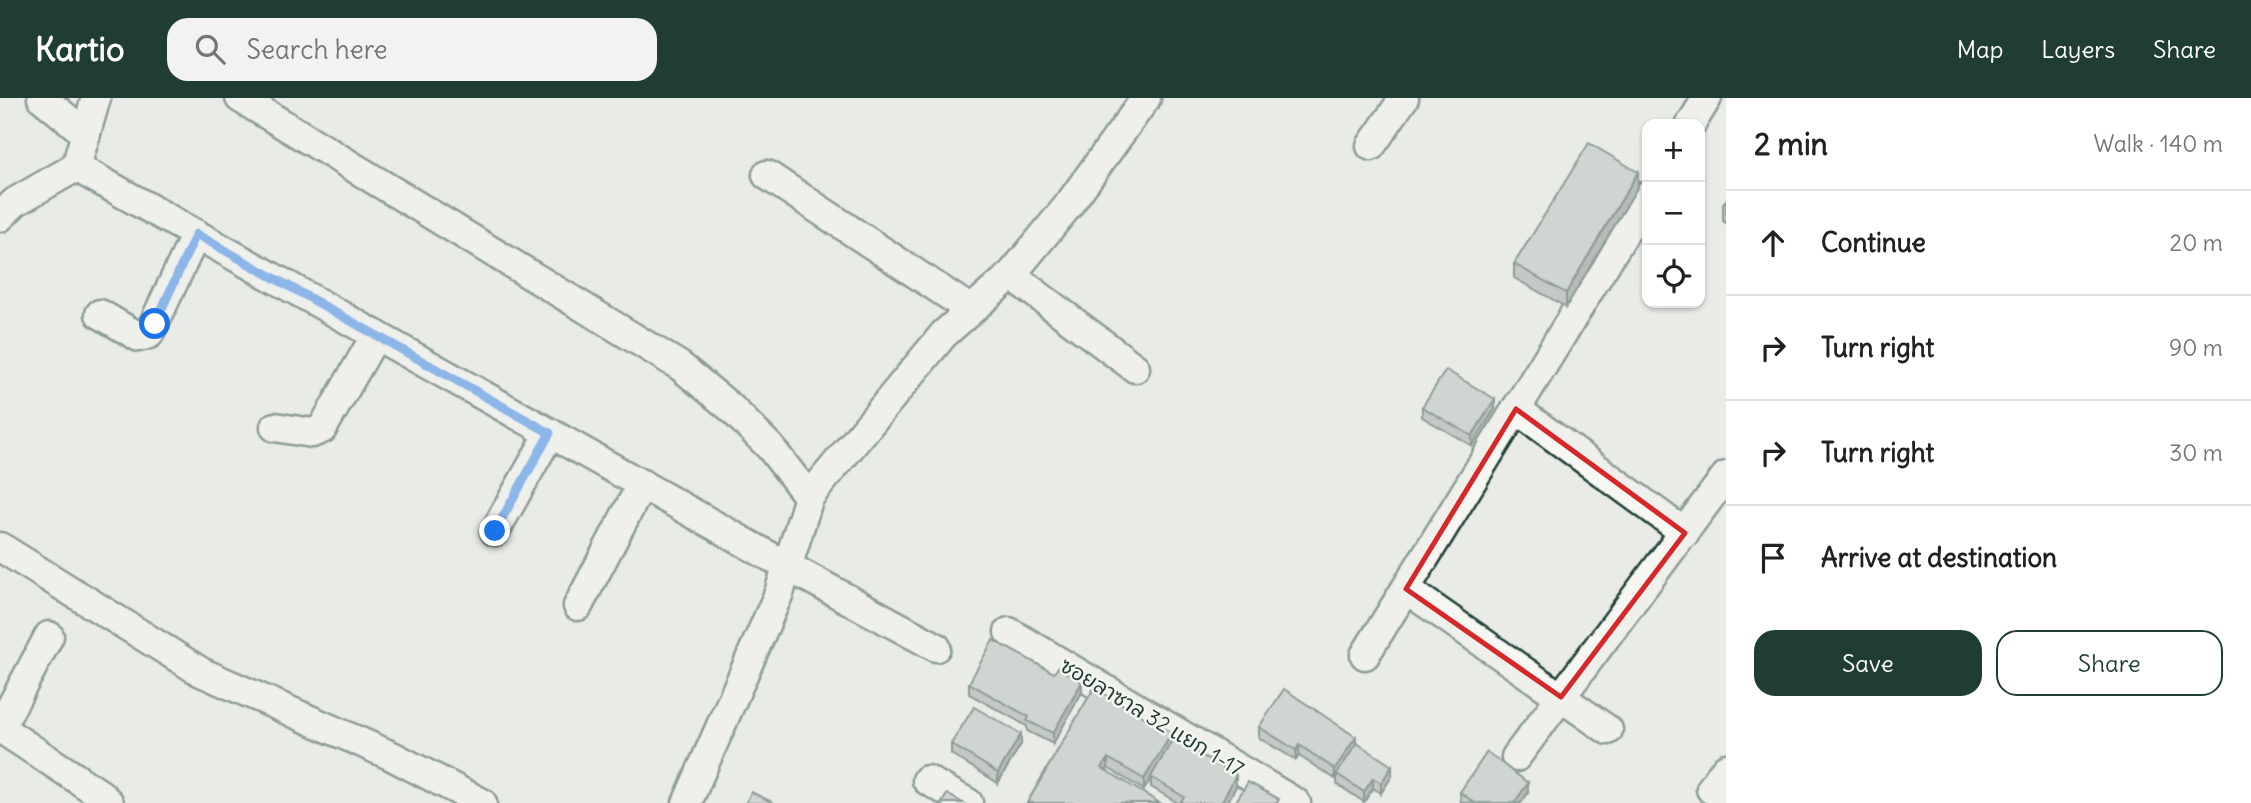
<!DOCTYPE html>
<meta charset="utf-8">
<style>
:root{--surface:#fff;--page:#f2f2f2;--text:#202124;--muted:#757577;--line:#e0e0e0;--accent:#1f3d34}
body{margin:0;font-family:Delius,"Playpen Sans Thai",sans-serif;background:var(--page);color:var(--text)}
.controls{position:absolute;right:21px;top:21px;display:grid;overflow:hidden;border-radius:14px;box-shadow:0 2px 5px #0004}
.controls button{width:63px;height:63px;display:grid;place-items:center;padding:0;border:0;border-bottom:2px solid var(--line);background:var(--surface);color:var(--text);font:35px sans-serif}
.stop{position:absolute;width:21px;height:21px;margin:-16px;border:5px solid #1a73e8;border-radius:50%;background:#fff}
.stop.end{background:#1a73e8;border-color:#fff;box-shadow:0 2px 7px #0008}
.list{margin:0;padding:0;list-style:none}
h2{display:flex;justify-content:space-between;align-items:center;height:91px;margin:0;padding:0 28px;font-size:30px}
h2 small{font-size:23px;font-weight:400;color:var(--muted)}
.list li{display:grid;grid-template-columns:46px 1fr auto;gap:21px;align-items:center;box-sizing:border-box;height:105px;padding:0 28px;border-top:2px solid var(--line)}
.list b{display:block;font-size:26px;white-space:nowrap}
.list em{font-size:23px;font-style:normal;color:var(--muted)}
.actions{display:flex;gap:14px;padding:21px 28px}
.actions a{flex:1;padding:16px 0;border:2px solid var(--accent);border-radius:21px;text-align:center;font-size:24px;color:var(--accent)}
.actions .main{background:var(--accent);color:#fff}
.icon{flex:none;width:38px;height:38px;fill:none;stroke:currentColor;stroke-width:2;stroke-linecap:round;stroke-linejoin:round}
.map{position:relative;flex:none;width:1726px;height:705px;overflow:hidden}
header{display:flex;align-items:center;gap:42px;box-sizing:border-box;height:98px;padding:0 35px;background:var(--accent);color:#fff}
header strong{font-size:33px}
nav{display:flex;gap:38px;margin-inline-start:auto;font-size:24px}
.search{width:490px;height:63px;background:var(--page);display:flex;align-items:center;gap:18px;box-sizing:border-box;padding:0 24px;border-radius:21px;color:var(--muted);font-size:26px}
main{display:flex}
aside{flex:1;background:var(--surface)}
.map>svg:first-child{display:block}
.lines{fill:none;stroke-linecap:round;stroke-linejoin:round}
.minor-casing{stroke:#1f3d34;stroke-width:33}
.minor{stroke:#f6f6f2;stroke-width:28}
.wall{fill:#97a09c;stroke:#1f3d34;stroke-width:2}
.shaded-wall{fill:#7b827f;stroke:#1f3d34;stroke-width:2}
.building{fill:#b0bab5;stroke:#1f3d34;stroke-width:2}
.route{stroke:#1a73e8;stroke-width:9}
.marked{fill:none;stroke:#d62828;stroke-width:5;stroke-linejoin:round}
.labels{text-anchor:middle;dominant-baseline:central;stroke-width:5;stroke-linejoin:round;paint-order:stroke}
.street-label{font-size:21px;fill:#1f3d34;stroke:#f6f6f2}
</style>
<header>
<strong>Kartio</strong>
<div class="search"><svg class="icon" aria-label="search" viewBox="0 0 24 24"><circle cx="10" cy="10" r="6"/><path d="M15 15l6 6"/></svg>Search here</div>
<nav><a>Map</a><a>Layers</a><a>Share</a></nav>
</header>
<main>
<div class="map">
<svg width="1726" height="705" viewBox="0 0 1726 705">
<rect width="100%" height="100%" fill="#e9ebe7"/>
<filter id="ink" filterUnits="userSpaceOnUse"><feTurbulence type="fractalNoise" baseFrequency=".0143" numOctaves="2"/><feDisplacementMap in="SourceGraphic" scale="14" xChannelSelector="R" yChannelSelector="G"/><feConvolveMatrix kernelMatrix="1 2 1 2 8 2 1 2 1" color-interpolation-filters="sRGB"/></filter>
<g filter="url(#ink)">
<g class="lines">
<!-- minor casing -->
<g class="minor-casing">
<g id="minor">
<path d="M42,0L86,36"/>
<path d="M240,0L680,268L731,310L770,349L809,399"/>
<path d="M1691,26L1707,0"/>
<path d="M1371,48L1404,0"/>
<path d="M76,69L787,468L936,549"/>
<path d="M767,77L971,212"/>
<path d="M0,119L15,104L76,69L96,0"/>
<path d="M1011,177L1135,270"/>
<path d="M100,216L139,239L149,236L196,136"/>
<path d="M1516,311L1685,435"/>
<path d="M275,329L312,335L322,331L376,237"/>
<path d="M495,433L550,335"/>
<path d="M0,449L201,574L392,658L482,705"/>
<path d="M1406,491L1608,632"/>
<path d="M578,508L642,386"/>
<path d="M1009,534L1296,705"/>
<path d="M1365,557L1647,98"/>
<path d="M0,630L100,696L109,705"/>
<path d="M0,630L49,538"/>
<path d="M1516,659L1726,378"/>
<path d="M1726,670L1711,691L1726,701"/>
<path d="M927,682L968,705"/>
<path d="M687,705L779,495L809,399L944,236L1011,177L1067,109L1146,0"/>
</g>
</g>
<!-- minor -->
<use href="#minor" class="minor"/>
</g>
<!-- wall -->
<g class="wall">
<path d="M1638,88L1566,209L1514,180V166Z"/>
<path d="M1726,102V125L1723,123V105Z"/>
<path d="M1422,309L1495,311L1472,348L1422,319Z"/>
<path d="M969,585L1082,594L1053,646L1027,633V628L969,596Z"/>
<path d="M1094,590L1236,688L1227,705H1178L1151,689V679L1144,692L1108,670L1106,673L1027,705Z"/>
<path d="M1259,629L1356,646L1392,678L1381,695L1373,690L1364,704L1337,686V678L1335,681L1299,658L1296,662L1259,640Z"/>
<path d="M951,646H1021L998,685L951,656Z"/>
<path d="M1460,694L1528,695L1521,705H1461Z"/>
</g>
<!-- shaded-wall -->
<g class="shaded-wall">
<path d="M1638,74V88L1566,209V195Z"/>
<path d="M1495,301V311L1472,348V338Z"/>
<path d="M1082,584V594L1053,646V635Z"/>
<path d="M1172,635V645L1144,692V681Z"/>
<path d="M1021,636V646L998,685V675Z"/>
<path d="M1356,639V649L1337,676L1335,681V671Z"/>
<path d="M1299,647V658L1296,662V652Z"/>
<path d="M1108,660V670L1102,680V670Z"/>
<path d="M1392,668V678L1381,695V685Z"/>
<path d="M1236,677V688L1227,705H1221Z"/>
<path d="M1373,680V690L1364,704V694Z"/>
<path d="M1528,685V695L1521,705H1514Z"/>
</g>
<!-- building -->
<g class="building">
<path d="M1589,45L1638,74L1566,195L1514,166Z"/>
<path d="M1446,272L1495,301L1472,338L1422,309Z"/>
<path d="M993,542L1054,575L1058,569L1082,584L1053,635L1027,623L1029,619L969,585Z"/>
<path d="M1094,590L1172,635L1144,681L1108,660L1102,670L1160,705H1027Z"/>
<path d="M1284,591L1356,639L1335,671L1299,647L1296,652L1259,629Z"/>
<path d="M974,609L1021,636L998,675L951,646Z"/>
<path d="M1173,641L1236,677L1221,705H1180L1184,699L1151,679Z"/>
<path d="M1357,645L1392,668L1381,685L1373,680L1364,694L1337,676Z"/>
<path d="M1487,654L1528,685L1514,705H1475L1460,694Z"/>
<path d="M1248,684L1279,701L1277,705H1235Z"/>
<path d="M751,694L774,705H746Z"/>
<path d="M947,696L963,705H942Z"/>
</g>
</g>
<g class="lines" filter="url(#ink)">
<!-- route -->
<path class="route" d="M155,226L196,136L550,335L495,433"/>
</g>
<!-- marked area -->
<path d="M0 0H1726V705H0ZM1516,311L1685,435L1561,599L1406,491Z" fill="#e9ebe7" fill-opacity=".55" fill-rule="evenodd"/>
<path class="marked" d="M1516,311L1685,435L1561,599L1406,491Z"/>
<g class="labels">
<!-- street labels -->
<g class="street-label">
<text transform="translate(1152 619) rotate(31)">ซอยลาซาล 32 แยก 1-17</text>
</g>
</g>
</svg>
<div class="controls">
<button>+</button>
<button>−</button>
<button><svg class="icon" aria-label="locate" viewBox="0 0 24 24"><circle cx="12" cy="12" r="6"/><path d="M12 2v4M12 18v4M2 12h4M18 12h4"/></svg></button>
</div>
<div class="stop" style="left:155px;top:226px"></div>
<div class="stop end" style="left:495px;top:433px"></div>
</div>
<aside>
<h2>2 min<small>Walk · 140 m</small></h2>
<ul class="list">
<li><svg class="icon" aria-label="ahead" viewBox="0 0 24 24"><path d="M12 20V5M6 11l6-6 6 6"/></svg><div><b>Continue</b></div><em>20 m</em></li>
<li><svg class="icon" aria-label="right" viewBox="0 0 24 24"><path d="M7 20v-9h11M14 6l5 5-5 5"/></svg><div><b>Turn right</b></div><em>90 m</em></li>
<li><svg class="icon" aria-label="right" viewBox="0 0 24 24"><path d="M7 20v-9h11M14 6l5 5-5 5"/></svg><div><b>Turn right</b></div><em>30 m</em></li>
<li><svg class="icon" aria-label="arrive" viewBox="0 0 24 24"><path d="M6 21V4h12l-3 4 3 4H6"/></svg><div><b>Arrive at destination</b></div></li>
</ul>
<div class="actions"><a class="main">Save</a><a>Share</a></div>
</aside>
</main>
